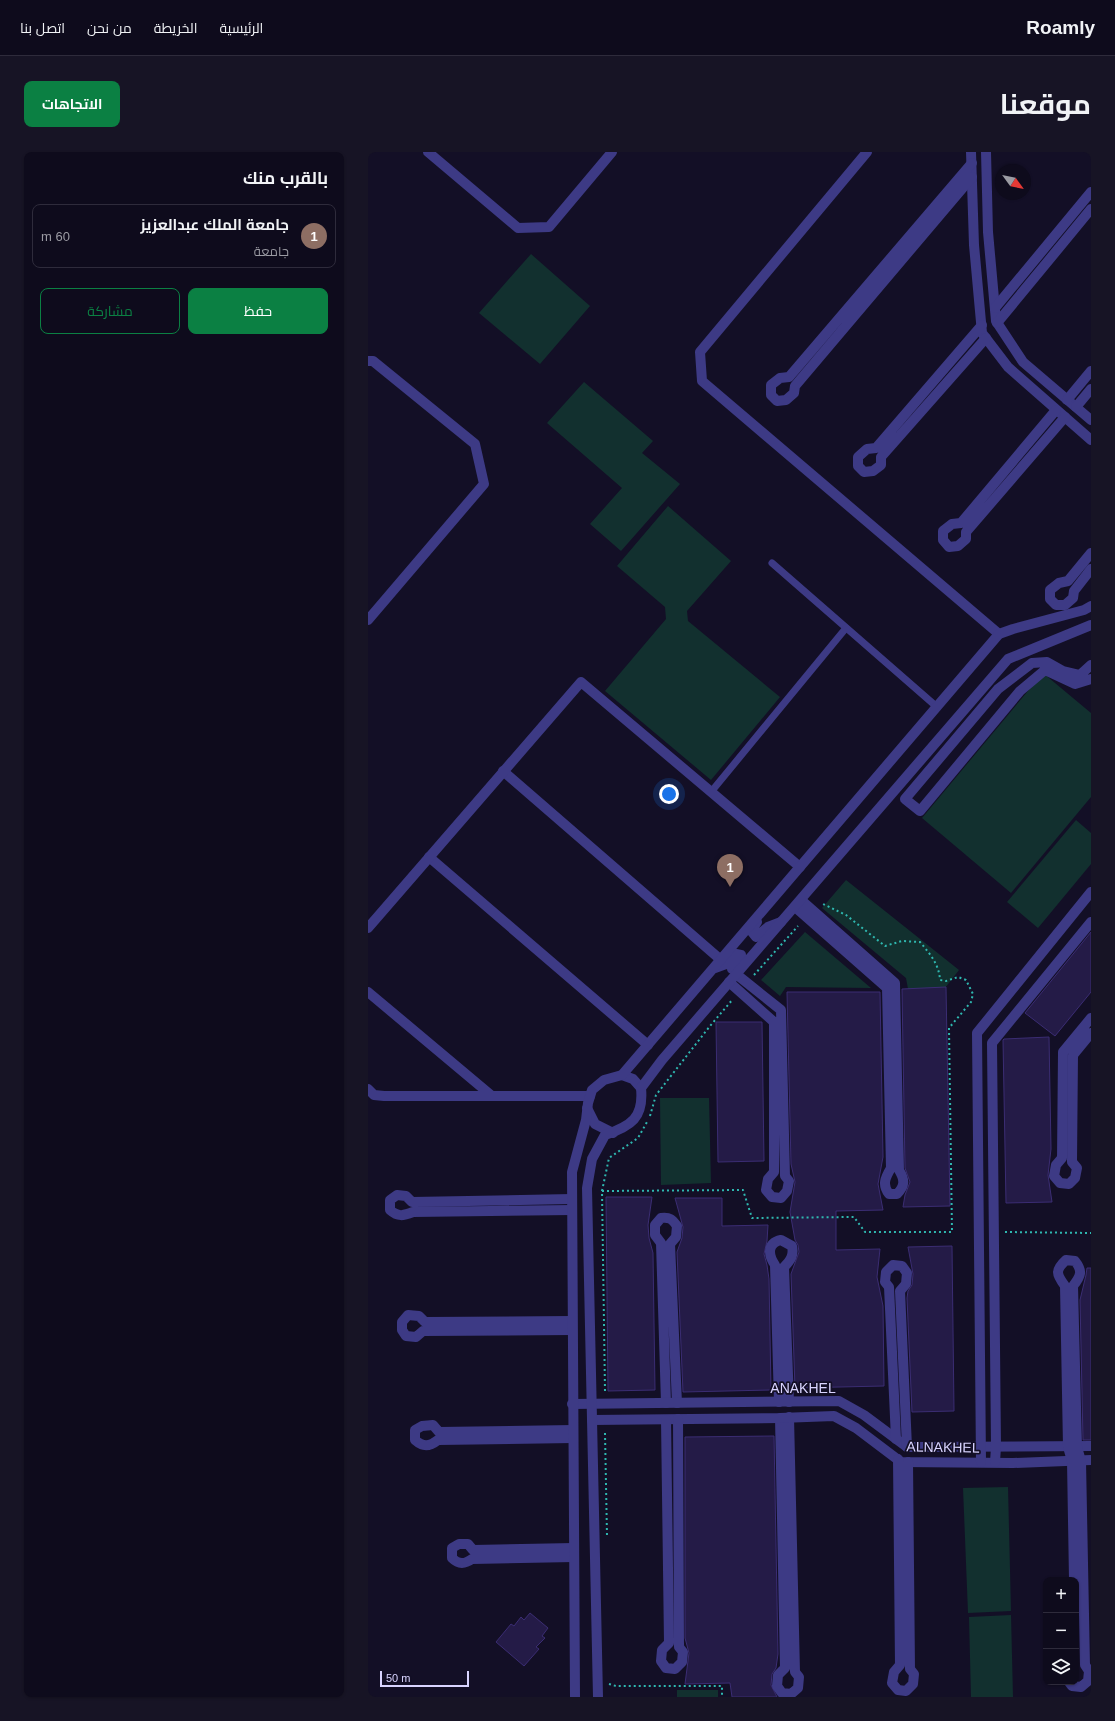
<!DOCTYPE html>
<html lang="ar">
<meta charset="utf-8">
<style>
:root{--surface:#0e0b1c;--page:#171425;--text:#f1f3f6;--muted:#9b9ba3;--line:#2e2b3b;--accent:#0b8043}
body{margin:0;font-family:Arial,Cairo,sans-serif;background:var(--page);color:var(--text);direction:rtl}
.controls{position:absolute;right:12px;bottom:12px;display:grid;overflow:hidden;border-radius:8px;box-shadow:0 1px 3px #0004}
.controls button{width:36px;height:36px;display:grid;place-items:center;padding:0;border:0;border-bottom:1px solid var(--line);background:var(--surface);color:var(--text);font:20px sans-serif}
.compass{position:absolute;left:627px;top:12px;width:36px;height:36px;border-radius:50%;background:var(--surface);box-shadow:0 1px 3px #0004;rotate:123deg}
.scale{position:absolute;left:12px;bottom:10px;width:89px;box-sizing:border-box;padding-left:4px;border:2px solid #d9d4ff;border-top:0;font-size:11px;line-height:14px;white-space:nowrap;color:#d9d4ff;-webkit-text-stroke:3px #130f26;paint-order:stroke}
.you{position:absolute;left:301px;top:642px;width:14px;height:14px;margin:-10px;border:3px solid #fff;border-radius:50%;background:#1a73e8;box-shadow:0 0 0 6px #1a73e833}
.badge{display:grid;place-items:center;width:26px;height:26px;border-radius:50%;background:var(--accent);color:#fff;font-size:13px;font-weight:700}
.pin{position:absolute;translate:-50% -33px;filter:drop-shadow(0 1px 2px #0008)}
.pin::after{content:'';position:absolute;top:21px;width:14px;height:12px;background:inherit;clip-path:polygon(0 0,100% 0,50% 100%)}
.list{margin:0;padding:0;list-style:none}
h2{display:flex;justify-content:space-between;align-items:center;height:52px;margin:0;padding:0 16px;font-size:17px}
h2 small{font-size:13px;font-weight:400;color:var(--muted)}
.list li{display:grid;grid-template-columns:26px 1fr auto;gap:12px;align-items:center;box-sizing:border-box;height:64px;margin:0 8px 8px;padding:0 8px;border:1px solid var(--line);border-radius:8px}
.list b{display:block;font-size:15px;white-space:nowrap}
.list p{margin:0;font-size:13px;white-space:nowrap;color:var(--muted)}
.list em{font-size:13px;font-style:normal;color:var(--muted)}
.actions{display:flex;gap:8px;padding:12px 16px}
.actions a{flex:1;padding:9px 0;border:1px solid var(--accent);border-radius:8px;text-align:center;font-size:14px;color:var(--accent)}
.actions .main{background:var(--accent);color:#fff}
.icon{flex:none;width:22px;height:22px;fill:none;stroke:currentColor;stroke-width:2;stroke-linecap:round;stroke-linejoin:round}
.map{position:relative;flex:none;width:723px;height:1545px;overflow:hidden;direction:ltr;border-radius:8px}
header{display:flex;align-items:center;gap:24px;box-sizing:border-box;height:56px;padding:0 20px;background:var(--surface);border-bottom:1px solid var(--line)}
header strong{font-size:19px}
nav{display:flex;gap:22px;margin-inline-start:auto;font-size:14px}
.intro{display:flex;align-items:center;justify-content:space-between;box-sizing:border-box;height:96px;padding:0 24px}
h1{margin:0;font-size:28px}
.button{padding:10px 18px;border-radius:8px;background:var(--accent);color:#fff;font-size:14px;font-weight:700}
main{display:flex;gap:24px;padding:0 24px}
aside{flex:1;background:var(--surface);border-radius:8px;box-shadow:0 1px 3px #0004}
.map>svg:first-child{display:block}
.green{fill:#12302f}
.building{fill:#241b47;stroke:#3b2d73}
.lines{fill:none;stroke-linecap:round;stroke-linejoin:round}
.path{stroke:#2fb8b0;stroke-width:2;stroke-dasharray:2 3;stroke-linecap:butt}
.lane{stroke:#3d3a85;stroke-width:7}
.street{stroke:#3d3a85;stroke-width:10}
.labels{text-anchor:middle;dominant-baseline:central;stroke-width:3.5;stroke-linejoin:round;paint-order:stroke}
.street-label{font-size:14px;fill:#d9d4ff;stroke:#130f26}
</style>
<header>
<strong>Roamly</strong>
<nav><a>الرئيسية</a><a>الخريطة</a><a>من نحن</a><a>اتصل بنا</a></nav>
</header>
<div class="intro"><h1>موقعنا</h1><a class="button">الاتجاهات</a></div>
<main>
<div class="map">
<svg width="723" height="1545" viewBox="0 0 723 1545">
<rect width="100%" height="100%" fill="#130f26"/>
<!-- green -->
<g class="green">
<path d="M163,102L222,154L172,212L111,161Z"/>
<path d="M216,230L285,289L274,301L312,332L253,399L222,372L254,336L179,271Z"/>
<path d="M300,354L363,409L319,459L320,469L412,545L343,628L237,539L298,467L297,455L249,414Z"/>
<path d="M675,521L723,561V645L643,741L554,666Z"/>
<path d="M708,668L723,681V712L670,776L639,750Z"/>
<path d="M478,728L591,818L577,836L540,837L538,826L454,756Z"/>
<path d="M437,780L503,836L418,835L412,844L393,828Z"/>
<path d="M292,946H341L343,1031L293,1033Z"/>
<path d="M640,1335L643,1459L600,1461L595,1336Z"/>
<path d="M643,1463L645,1545H603L601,1465Z"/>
<rect x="309" y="1538" width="41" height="7"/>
</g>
<!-- building -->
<g class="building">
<path d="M723,780V840L687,884L657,861Z"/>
<path d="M578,835L582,1054L535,1055L537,1043L542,1030L537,1016L534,837Z"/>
<path d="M419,840H512L515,1005L510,1032L515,1058L468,1059V1098L512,1097L509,1125L515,1154L516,1234L427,1236L423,1122L431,1100L430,1093L427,1088L422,1060L427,1030L423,1012Z"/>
<path d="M348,870H394L396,1009L350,1010Z"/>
<path d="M681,885L683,997L680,1023L684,1050L638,1051L635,888L636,887Z"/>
<path d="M238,1045H284L280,1073L281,1086L285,1101L287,1238L240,1239Z"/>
<path d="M307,1046H354V1074L400,1073L399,1089L396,1102L399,1113L401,1127L403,1238L315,1240L309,1100L314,1086L315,1075Z"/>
<path d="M584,1094L586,1259L544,1260L539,1146L540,1139L544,1133L545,1122L540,1095Z"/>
<path d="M719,1116H723V1288H715L712,1148L718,1123Z"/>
<path d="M406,1284L410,1502L408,1516L404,1522L403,1533L409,1545H364L362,1531L317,1532L321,1501L317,1486V1285Z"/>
<path d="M162,1461L180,1476L174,1484L177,1486L168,1495L171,1497L156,1514L128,1490L143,1472L146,1474L153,1465L156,1468Z"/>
</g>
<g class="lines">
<!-- path -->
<g class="path">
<path d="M386,823L430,774"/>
<path d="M282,964L288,943L342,874L365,847"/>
<path d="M234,1039L241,1006L270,986L279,970"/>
<path d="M637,1080L723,1081"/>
<path d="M237,1239L234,1039L375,1038L384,1066L486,1065L497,1080H584L581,876L603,850L605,842L598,828L590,825L578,829L572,828C571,812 562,802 552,790L534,789L517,794L478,763L455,752"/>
<path d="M237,1281L239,1384"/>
<path d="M241,1532L248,1534H354V1545"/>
</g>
<!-- lane -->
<g class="lane">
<path d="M404,411L569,555"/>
<path d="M343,640L478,476"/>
</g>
<!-- street -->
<g class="street">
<path d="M60,0L150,76L181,75L244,0"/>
<path d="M499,0L332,200L334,229L631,482"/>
<path d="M603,0L606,93L614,181L640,215L723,288"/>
<path d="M618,0L620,80L628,169L655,210L723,268"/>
<path d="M604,11L421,225L412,226L403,233V243L409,249L418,248L426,241L427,234L604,25"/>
<path d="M627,156L723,40"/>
<path d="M629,171L723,57"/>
<path d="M614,173L508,296L499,297L490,305V314L496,320L505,319L513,313V305L618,186"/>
<path d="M0,209H5L107,292L116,332L0,468"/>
<path d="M699,248L723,219"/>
<path d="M708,255L723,237"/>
<path d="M688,258L593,371L584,372L575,379V388L581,395L590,394L598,387V380L697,265"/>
<path d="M723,401L700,429L691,431L682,438V447L688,453H697L705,446L706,439L723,417"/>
<path d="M723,513L712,523L695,519L679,510L664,511L630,537L537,647L552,659L652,539L677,518L707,532L723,527"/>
<path d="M135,619L353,808"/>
<path d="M61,705L280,893"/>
<path d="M427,755L519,836L523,1016C517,1026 514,1033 521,1042H529C537,1034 537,1028 531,1018L527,831L433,748"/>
<path d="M389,770L385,776L384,780L388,785L400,775L413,770"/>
<path d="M0,776L213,530L432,715"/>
<path d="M347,816L358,812L368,802L373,803V808L364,817"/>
<path d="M361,830L406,870V1020L400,1027L398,1038L404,1045L413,1046L419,1039L421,1029L417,1024L413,858L368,822"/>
<path d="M0,840L124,944"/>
<path d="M723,866L695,900L694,1006L688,1013L686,1024L692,1031L701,1032L707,1026L709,1016L704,1010L705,903L723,881"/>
<path d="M254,923L265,927L273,936"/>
<path d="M0,937L6,943L16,944H222"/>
<path d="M219,956L227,972L245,981"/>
<path d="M204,1047L44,1050L38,1044L29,1043L22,1048V1058C30,1065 35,1064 45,1060L204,1058"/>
<path d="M204,1178L55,1179L48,1185L38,1184L34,1178V1170L40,1163L51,1164L57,1170L204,1169"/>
<path d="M411,1250L407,1113C400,1103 399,1091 413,1088L424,1094C426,1103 423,1108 416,1115L421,1250"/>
<path d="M298,1251L293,1091L287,1083V1073L293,1066C302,1065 304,1067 309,1074L308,1085L302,1092L309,1251"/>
<path d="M204,1252L471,1249L496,1263L539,1295L723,1294"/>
<path d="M412,1266L417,1516L410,1523L409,1534L414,1541L423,1542L430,1536L431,1525L427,1520L421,1265"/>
<path d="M224,1268L412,1266L466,1264L488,1276L533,1310L645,1311L723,1308"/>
<path d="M298,1268L301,1491L294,1498L293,1509L298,1516L307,1517L314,1510L315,1500L311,1495L310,1267"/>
<path d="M205,1278L71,1280L65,1273L54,1274L47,1278V1288C55,1295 61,1295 70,1288L205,1286"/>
<path d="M528,1287L521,1135L517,1130L518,1120L525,1113L534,1114L539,1121L538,1132L532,1139L539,1295"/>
<path d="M530,1307L532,1513L526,1520L524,1531L530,1538L538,1539L545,1532L546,1522L542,1517L540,1310"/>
<path d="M613,1310L609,881L723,740"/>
<path d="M627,1310L628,1295L624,891L723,770"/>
<path d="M206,1396L105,1398L100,1392H91L84,1396V1406C91,1413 97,1412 104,1407L206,1405"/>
<path d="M701,1530L704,1534L713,1535L720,1529L721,1519L717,1513L713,1309L709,1295L705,1134C713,1124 715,1119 707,1109L698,1108C687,1118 688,1122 697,1134L700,1295L704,1309L706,1428"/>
<path d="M207,1545L204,1020L218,968L220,951L224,938L236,928L254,923L631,482L645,477L716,458L723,454"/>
<path d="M230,1545L219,1036L224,1007L237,983C263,974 276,966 273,936L294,908L640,507L723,473"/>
</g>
</g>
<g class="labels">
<!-- street labels -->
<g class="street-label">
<text x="435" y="1236">ANAKHEL</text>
<text transform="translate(575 1295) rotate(1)">ALNAKHEL</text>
</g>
</g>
</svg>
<div class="controls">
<button>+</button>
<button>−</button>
<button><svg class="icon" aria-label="layers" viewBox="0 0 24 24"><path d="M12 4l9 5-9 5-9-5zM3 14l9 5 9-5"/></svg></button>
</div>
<svg class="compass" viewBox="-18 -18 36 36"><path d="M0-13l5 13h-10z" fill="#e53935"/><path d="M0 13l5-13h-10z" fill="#9b9ba3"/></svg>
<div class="scale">50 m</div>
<div class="you"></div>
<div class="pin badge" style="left:362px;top:735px;background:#8d6e63">1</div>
</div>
<aside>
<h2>بالقرب منك<small></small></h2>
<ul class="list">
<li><span class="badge" style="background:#8d6e63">1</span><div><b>جامعة الملك عبدالعزيز</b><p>جامعة</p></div><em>60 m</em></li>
</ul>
<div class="actions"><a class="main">حفظ</a><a>مشاركة</a></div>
</aside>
</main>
